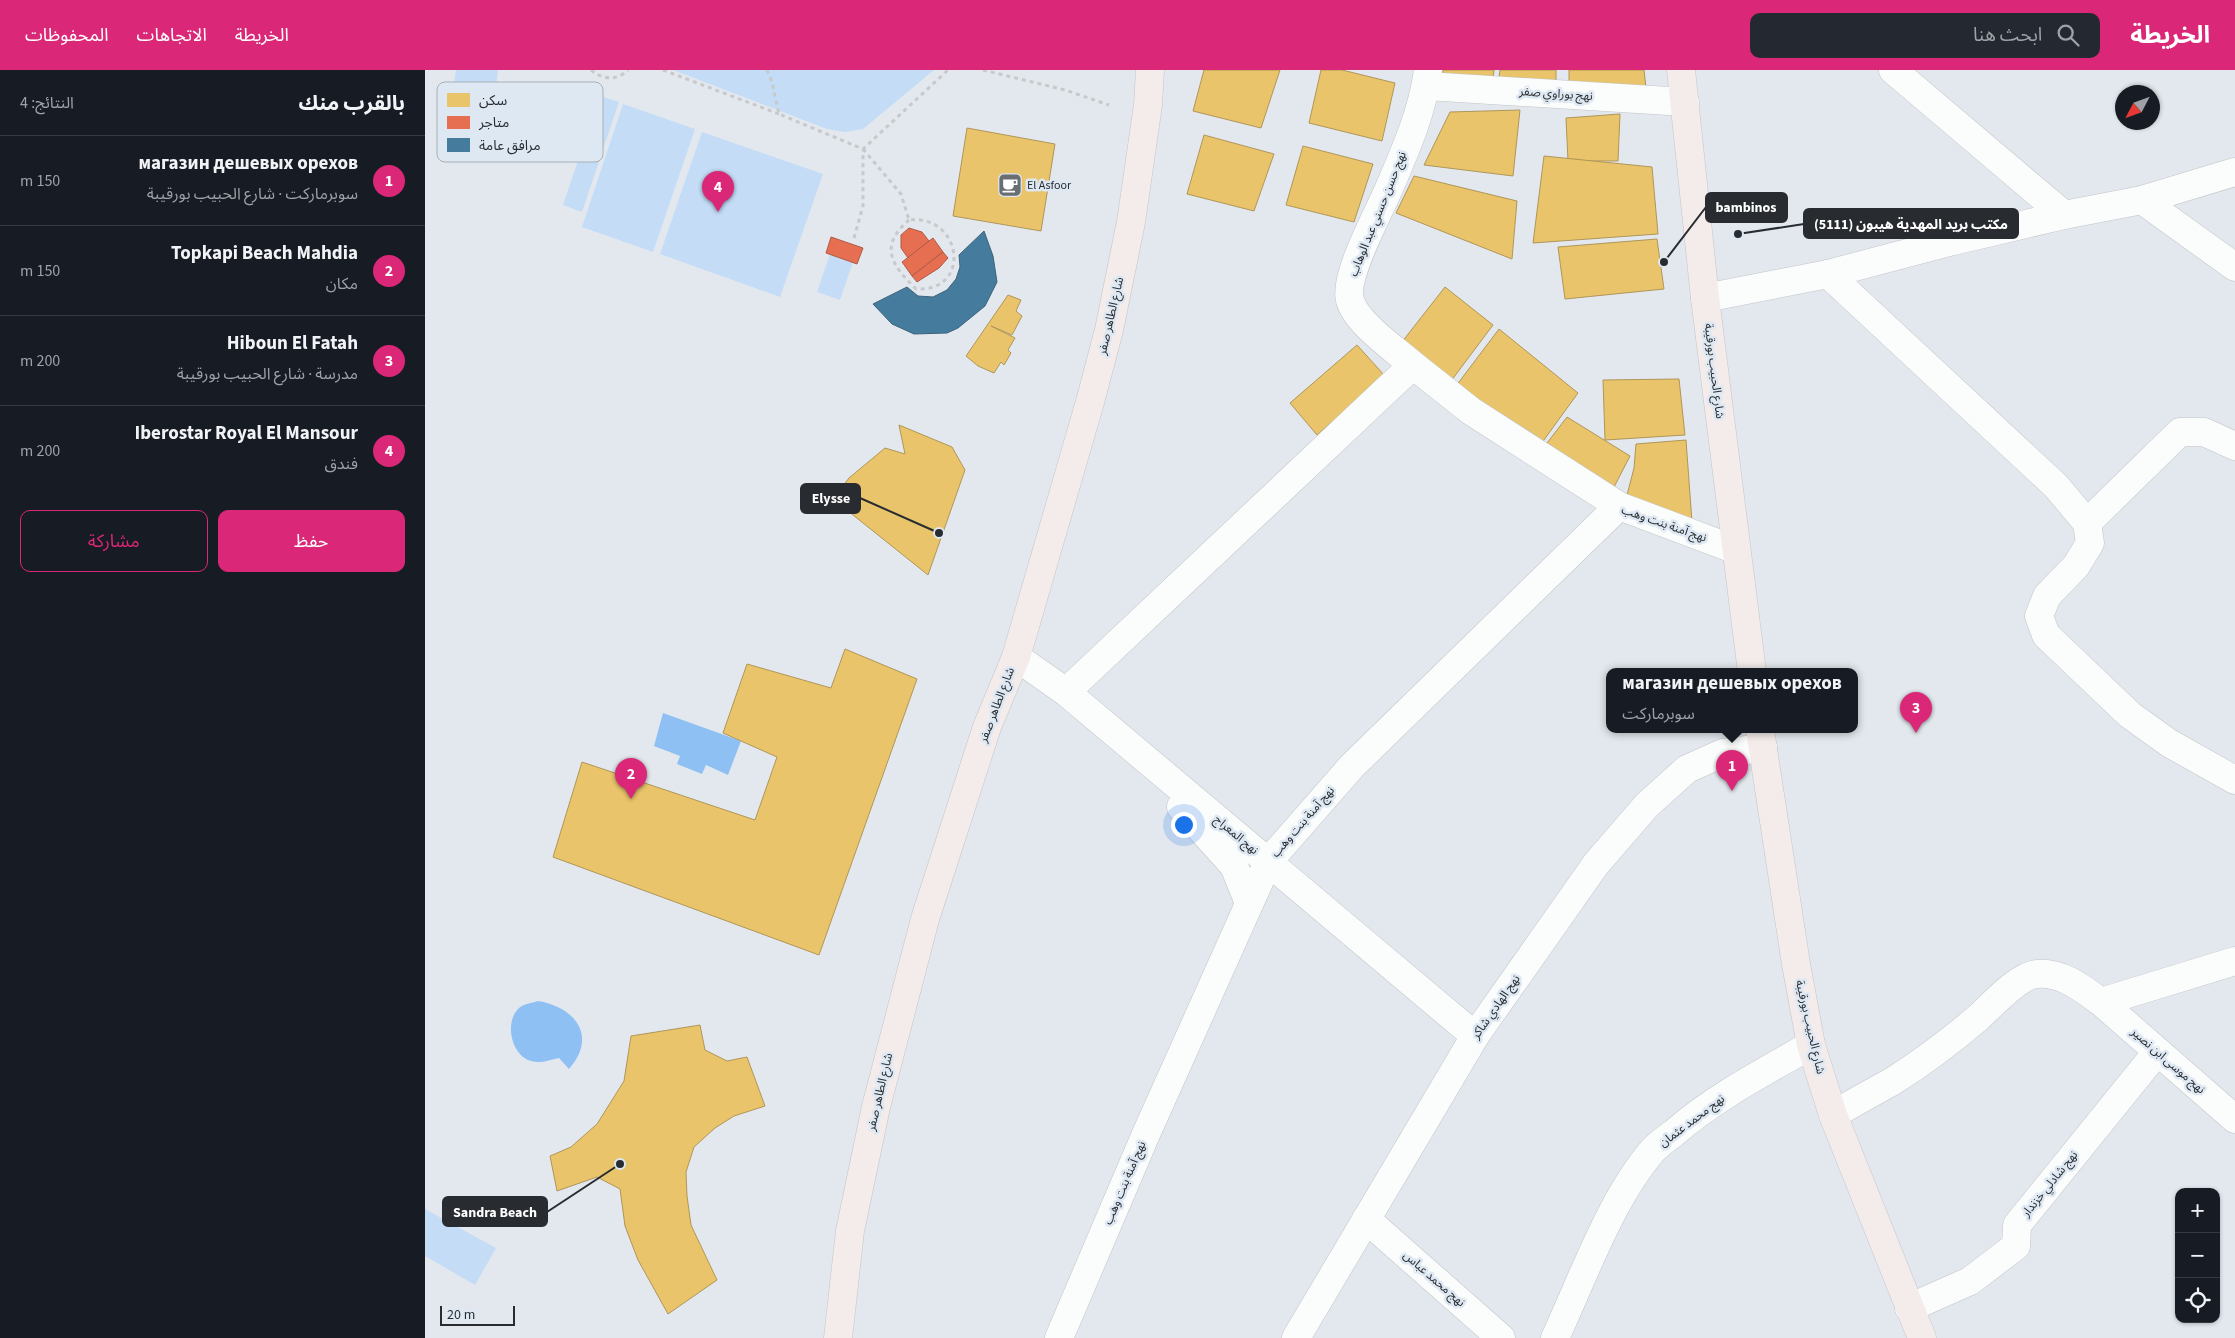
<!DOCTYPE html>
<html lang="ar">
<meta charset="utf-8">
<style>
:root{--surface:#171b24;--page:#242831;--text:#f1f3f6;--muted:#9ea1a6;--line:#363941;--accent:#db2777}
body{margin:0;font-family:"Source Sans 3","Noto Sans Arabic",sans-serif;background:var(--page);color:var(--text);direction:rtl}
.controls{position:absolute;right:15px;bottom:15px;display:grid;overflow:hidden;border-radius:10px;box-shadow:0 1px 4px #0004}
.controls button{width:45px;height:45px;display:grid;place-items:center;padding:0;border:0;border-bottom:1px solid var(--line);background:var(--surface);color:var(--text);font:25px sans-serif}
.compass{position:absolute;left:1690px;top:15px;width:45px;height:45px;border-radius:50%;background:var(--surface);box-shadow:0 1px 4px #0004;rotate:229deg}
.scale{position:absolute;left:15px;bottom:12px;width:75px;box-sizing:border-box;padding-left:5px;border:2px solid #282c30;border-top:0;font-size:14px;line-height:18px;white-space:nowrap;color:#282c30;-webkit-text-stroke:4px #dee8f3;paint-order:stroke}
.you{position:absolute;left:758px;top:754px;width:18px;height:18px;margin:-12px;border:4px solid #fff;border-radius:50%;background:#1a73e8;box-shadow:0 0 0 8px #1a73e833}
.badge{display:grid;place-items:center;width:32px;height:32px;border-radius:50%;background:var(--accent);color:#fff;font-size:16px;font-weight:700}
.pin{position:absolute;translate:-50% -41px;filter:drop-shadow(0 1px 2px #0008)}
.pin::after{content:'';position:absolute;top:26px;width:18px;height:15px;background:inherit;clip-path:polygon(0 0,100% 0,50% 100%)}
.popup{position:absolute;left:1181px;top:598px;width:252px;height:65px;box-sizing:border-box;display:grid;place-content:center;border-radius:10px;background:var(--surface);filter:drop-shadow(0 1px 4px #0005);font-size:16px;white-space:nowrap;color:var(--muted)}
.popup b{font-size:19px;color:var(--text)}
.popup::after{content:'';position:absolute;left:50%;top:100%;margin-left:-10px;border:10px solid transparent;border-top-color:var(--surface)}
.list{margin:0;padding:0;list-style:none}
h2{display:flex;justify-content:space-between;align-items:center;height:65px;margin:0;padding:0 20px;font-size:21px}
h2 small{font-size:16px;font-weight:400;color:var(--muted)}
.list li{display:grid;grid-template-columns:32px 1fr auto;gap:15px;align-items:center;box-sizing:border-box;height:90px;padding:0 20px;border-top:1px solid var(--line)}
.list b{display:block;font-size:19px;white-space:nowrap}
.list p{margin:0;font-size:16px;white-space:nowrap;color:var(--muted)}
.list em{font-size:16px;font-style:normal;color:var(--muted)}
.actions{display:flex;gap:10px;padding:15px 20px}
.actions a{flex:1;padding:11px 0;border:1px solid var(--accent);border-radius:10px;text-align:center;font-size:18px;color:var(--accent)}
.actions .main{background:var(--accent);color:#fff}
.icon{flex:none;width:28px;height:28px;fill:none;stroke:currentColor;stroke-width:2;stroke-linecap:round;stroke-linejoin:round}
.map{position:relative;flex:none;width:1810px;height:1268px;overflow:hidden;direction:ltr}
header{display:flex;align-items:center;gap:30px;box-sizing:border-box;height:70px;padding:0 25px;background:var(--accent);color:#fff}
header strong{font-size:24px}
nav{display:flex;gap:28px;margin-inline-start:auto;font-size:18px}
.search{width:350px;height:45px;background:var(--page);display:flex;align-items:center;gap:12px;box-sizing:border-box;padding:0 18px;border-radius:10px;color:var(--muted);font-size:19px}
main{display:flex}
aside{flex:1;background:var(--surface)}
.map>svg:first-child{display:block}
.green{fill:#c4dcf6}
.water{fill:#8ec0f4}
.homes{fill:#e9c46a;stroke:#af9659}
.shops{fill:#e76f51;stroke:#ae5b47}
.public{fill:#457b9d;stroke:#3c637c}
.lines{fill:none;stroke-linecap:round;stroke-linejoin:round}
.minor-casing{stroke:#c1c5c9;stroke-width:29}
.major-casing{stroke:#c2c5c7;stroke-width:29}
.path{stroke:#c7c9ca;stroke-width:3;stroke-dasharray:4 4;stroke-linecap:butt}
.minor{stroke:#fbfcfc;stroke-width:28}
.major{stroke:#f3eceb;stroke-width:28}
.labels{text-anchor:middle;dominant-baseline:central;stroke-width:5;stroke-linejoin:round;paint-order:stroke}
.street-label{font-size:12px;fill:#282c30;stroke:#dee8f3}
.poi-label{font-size:12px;fill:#282c30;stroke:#dee8f3;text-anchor:start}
.key{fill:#dee8f3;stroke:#a7b0b8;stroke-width:1}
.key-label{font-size:14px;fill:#282c30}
.leader{fill:none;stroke:#282c30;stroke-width:2}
.callout-dot{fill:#282c30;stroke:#dee8f3;stroke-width:2}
.callout{fill:#282c30;stroke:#282c30;stroke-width:2}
.callout-label{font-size:14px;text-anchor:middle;font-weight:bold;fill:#fff}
</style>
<header>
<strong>الخريطة</strong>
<div class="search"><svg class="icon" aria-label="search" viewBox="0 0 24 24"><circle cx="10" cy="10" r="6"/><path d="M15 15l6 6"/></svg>ابحث هنا</div>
<nav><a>الخريطة</a><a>الاتجاهات</a><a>المحفوظات</a></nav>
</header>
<main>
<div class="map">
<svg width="1810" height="1268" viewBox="0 0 1810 1268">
<rect width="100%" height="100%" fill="#e3e8ee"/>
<!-- green -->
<g class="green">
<path d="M31,0H73L68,46L26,36Z"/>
<path d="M248,0H509L438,59L420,62L402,59Z"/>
<path d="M175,26L194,32L157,142L138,135Z"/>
<path d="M198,34L270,59L228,182L157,157Z"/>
<path d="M277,62L398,104L355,227L235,184Z"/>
<path d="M405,184L428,192L415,230L392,222Z"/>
<path d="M0,1139L71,1178L50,1215L0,1186Z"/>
</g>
<!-- water -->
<g class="water">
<path d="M238,643L316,671L303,705L281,695L277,704L252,694L255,686L229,676Z"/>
<path d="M113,931C150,937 173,966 144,999L134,988C124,990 116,994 106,991C86,985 79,952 94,938C98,934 107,933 113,931Z"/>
</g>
<!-- homes -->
<g class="homes">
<path d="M779,0H855L836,58L768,41Z"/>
<path d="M896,0H917L970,13L957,71L884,53Z"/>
<path d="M1018,0H1069L1068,9L1017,8Z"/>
<path d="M1075,0H1131V14L1073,15Z"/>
<path d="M1144,0H1219L1221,18L1144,17Z"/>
<path d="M1095,40L1088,106L999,95L1025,42Z"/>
<path d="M1195,44L1193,91H1143L1141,48Z"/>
<path d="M542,58L630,74L616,161L528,146Z"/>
<path d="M779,65L849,84L829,141L762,124Z"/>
<path d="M878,76L948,94L929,152L861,135Z"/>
<path d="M1119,86L1227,97L1233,164L1108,173Z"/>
<path d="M989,106L1092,131L1087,189L971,143Z"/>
<path d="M1232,169L1239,219L1140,229L1133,177Z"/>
<path d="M1020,217L1068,255L1026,311L973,277Z"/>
<path d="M583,225L596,230L591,241L597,246L587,265L566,256L590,268L583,280L586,283L579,295L576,292L569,303L553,296L541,286Z"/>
<path d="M1074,259L1153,323L1116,374L1031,316Z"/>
<path d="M932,275L960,306L892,365L865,333Z"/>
<path d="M1254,309L1260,365L1180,370L1178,310Z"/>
<path d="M1142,347L1205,386L1189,417L1119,377Z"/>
<path d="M474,355L527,377L540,400L503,505L408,429L424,408L460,378L480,384Z"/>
<path d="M1261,370L1267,452L1200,433L1209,398L1211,374Z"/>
<path d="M420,579L492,609L394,885L128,787L157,692L330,750L352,687L298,663L322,594L406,618Z"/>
<path d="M275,955L280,980L302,991L322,987L340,1036L309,1046L290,1058L269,1077L261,1102L262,1126L266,1155L292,1210L243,1244L213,1190L200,1156L195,1119L172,1107L132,1121L125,1086L146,1077L172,1054L199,1011L206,966Z"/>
</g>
<!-- shops -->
<g class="shops">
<path d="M484,158L497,162L504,171L483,188L476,178V165Z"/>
<path d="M406,167L438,178L432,194L401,183Z"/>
<path d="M508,168L518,182L487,206L477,192Z"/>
<path d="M518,182L523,188L514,198L492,212L487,206Z"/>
</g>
<!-- public -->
<path class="public" d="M559,161L568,186L572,212L560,236L533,258L522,263L489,264L467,254L448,234L482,217L493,226L508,227L522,220L531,209L535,197L534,185Z"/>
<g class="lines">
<!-- minor casing -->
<g class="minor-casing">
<g id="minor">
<path d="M1468,0L1639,145"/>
<path d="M1001,16L1260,32"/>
<path d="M1717,130L1810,197"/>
<path d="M1403,204L1631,416L1662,453L1665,473L1651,496L1622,526L1614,546L1621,565L1705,645L1744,673L1810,710"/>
<path d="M1280,228L1403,204L1528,171L1639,145L1717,130L1810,102"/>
<path d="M988,295C971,280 931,253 925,230C918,206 955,141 965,116C981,79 998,40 1003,0"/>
<path d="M1662,453L1755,362H1779L1810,376"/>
<path d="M591,587L641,622L1050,966"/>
<path d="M641,622L988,295L1046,341L1194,436"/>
<path d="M756,737L809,796L824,833"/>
<path d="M1676,932L1810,1049"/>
<path d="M1408,1045C1428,1033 1448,1022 1468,1011C1498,992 1527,970 1554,947C1567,935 1594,905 1612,904C1637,902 1657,918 1676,932L1810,891"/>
<path d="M941,1149L1076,1268"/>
<path d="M1484,1238L1545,1211L1591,1176L1592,1155L1732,982"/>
<path d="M634,1268L721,1064L843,792L927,696L1194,436L1311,480"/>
<path d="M871,1268L1050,966L1171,794L1222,735L1262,699L1298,683L1338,678"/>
<path d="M1130,1268C1158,1208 1185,1130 1228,1080C1234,1074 1242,1068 1249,1063C1290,1027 1339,1002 1386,975"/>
</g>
</g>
<!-- major casing -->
<g class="major-casing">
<g id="major">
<path d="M1256,0L1280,228L1327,602"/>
<path d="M1335,660L1371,894L1386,975L1408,1045L1497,1268"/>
<path d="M413,1268L425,1161L451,1037L500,849L562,657L591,587L665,332L684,260L706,152L723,35L725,0"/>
</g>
</g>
<!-- path -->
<g class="path">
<path d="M166,0C178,10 192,11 203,0"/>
<path d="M238,0L354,44"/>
<path d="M342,0L347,12L354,44L438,79L523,0"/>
<path d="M558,0L640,20L684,35"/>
<path d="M438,79L476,124L484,150C537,144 548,222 491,219C467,195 453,177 484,150"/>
<path d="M429,168L438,136V80"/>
</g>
<!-- minor -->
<use href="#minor" class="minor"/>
<!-- major -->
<use href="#major" class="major"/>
</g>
<!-- icons -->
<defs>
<g id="cafe-square" transform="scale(1.25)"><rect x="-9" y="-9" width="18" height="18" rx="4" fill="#696e72" stroke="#dee8f3"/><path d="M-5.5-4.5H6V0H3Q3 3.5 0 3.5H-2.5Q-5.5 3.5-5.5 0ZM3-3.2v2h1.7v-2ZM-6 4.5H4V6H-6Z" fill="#fff"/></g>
</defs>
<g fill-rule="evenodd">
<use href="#cafe-square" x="585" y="115"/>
</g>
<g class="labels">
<!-- street labels -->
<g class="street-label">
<text transform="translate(1131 24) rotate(4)">نهج بوراوي صفر</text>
<text transform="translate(953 144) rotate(-68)">نهج حسن حسني عبد الوهاب</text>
<text transform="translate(686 246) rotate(-77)">شارع الطاهر صفر</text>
<text transform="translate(1289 301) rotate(83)">شارع الحبيب بورقيبة</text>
<text transform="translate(1239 454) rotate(19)">نهج آمنة بنت وهب</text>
<text transform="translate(572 635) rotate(-69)">شارع الطاهر صفر</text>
<text transform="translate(878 752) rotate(-49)">نهج آمنة بنت وهب</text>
<text transform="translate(811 765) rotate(40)">نهج المعراج</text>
<text transform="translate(1071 937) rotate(-55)">نهج الهادي شاكر</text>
<text transform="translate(1385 957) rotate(77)">شارع الحبيب بورقيبة</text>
<text transform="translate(1743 991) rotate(41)">نهج موسى ابن نصير</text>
<text transform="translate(455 1022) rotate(-77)">شارع الطاهر صفر</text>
<text transform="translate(1267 1051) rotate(-37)">نهج محمد عثمان</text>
<text transform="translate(700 1113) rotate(-67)">نهج آمنة بنت وهب</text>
<text transform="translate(1625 1114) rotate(-51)">نهج شادلي خزندار</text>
<text transform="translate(1009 1209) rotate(41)">نهج محمد عباس</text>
</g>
<!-- poi labels -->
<g class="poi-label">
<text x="602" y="115">El Asfoor</text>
</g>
</g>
<!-- legend -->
<rect x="12" y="12" width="166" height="80" rx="8" class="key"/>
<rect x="22" y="23" width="23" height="14" fill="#e9c46a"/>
<rect x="22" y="46" width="23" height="13" fill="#e76f51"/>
<rect x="22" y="68" width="23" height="14" fill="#457b9d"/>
<g class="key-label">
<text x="54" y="35">سكن</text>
<text x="54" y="57">متاجر</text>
<text x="54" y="80">مرافق عامة</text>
</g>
<!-- callouts -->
<path class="leader" d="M1239 192L1281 137M1313 164L1379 154M514 463L435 428M195 1094L122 1142"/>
<g class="callout-dot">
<circle cx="1239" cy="192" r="5"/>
<circle cx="1313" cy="164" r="5"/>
<circle cx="514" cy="463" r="5"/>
<circle cx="195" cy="1094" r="5"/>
</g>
<g class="callout">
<rect x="1281" y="123" width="81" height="29" rx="5"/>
<rect x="1379" y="139" width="214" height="29" rx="5"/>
<rect x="376" y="414" width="59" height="29" rx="5"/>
<rect x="18" y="1127" width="104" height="29" rx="5"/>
</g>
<g class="callout-label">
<text x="1321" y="142">bambinos</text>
<text x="1486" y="159">مكتب بريد المهدية هيبون (5111)</text>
<text x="406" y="433">Elysse</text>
<text x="70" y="1147">Sandra Beach</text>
</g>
</svg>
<div class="controls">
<button>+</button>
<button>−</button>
<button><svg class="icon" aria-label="locate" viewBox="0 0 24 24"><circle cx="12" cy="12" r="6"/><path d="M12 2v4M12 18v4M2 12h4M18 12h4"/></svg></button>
</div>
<svg class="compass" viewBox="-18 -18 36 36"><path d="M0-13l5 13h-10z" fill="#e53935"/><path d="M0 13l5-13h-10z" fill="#9ea1a6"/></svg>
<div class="scale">20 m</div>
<div class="you"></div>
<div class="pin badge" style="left:1307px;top:721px">1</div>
<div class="popup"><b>магазин дешевых орехов</b>سوبرماركت</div>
<div class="pin badge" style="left:206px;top:729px">2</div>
<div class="pin badge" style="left:1491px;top:663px">3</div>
<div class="pin badge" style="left:293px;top:142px">4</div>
</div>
<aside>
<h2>بالقرب منك<small>النتائج: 4</small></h2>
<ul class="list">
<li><span class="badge">1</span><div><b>магазин дешевых орехов</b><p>سوبرماركت · شارع الحبيب بورقيبة</p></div><em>150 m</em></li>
<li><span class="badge">2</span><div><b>Topkapi Beach Mahdia</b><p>مكان</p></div><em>150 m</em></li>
<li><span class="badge">3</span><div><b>Hiboun El Fatah</b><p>مدرسة · شارع الحبيب بورقيبة</p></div><em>200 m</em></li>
<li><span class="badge">4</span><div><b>Iberostar Royal El Mansour</b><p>فندق</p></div><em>200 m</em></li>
</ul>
<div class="actions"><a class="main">حفظ</a><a>مشاركة</a></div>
</aside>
</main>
